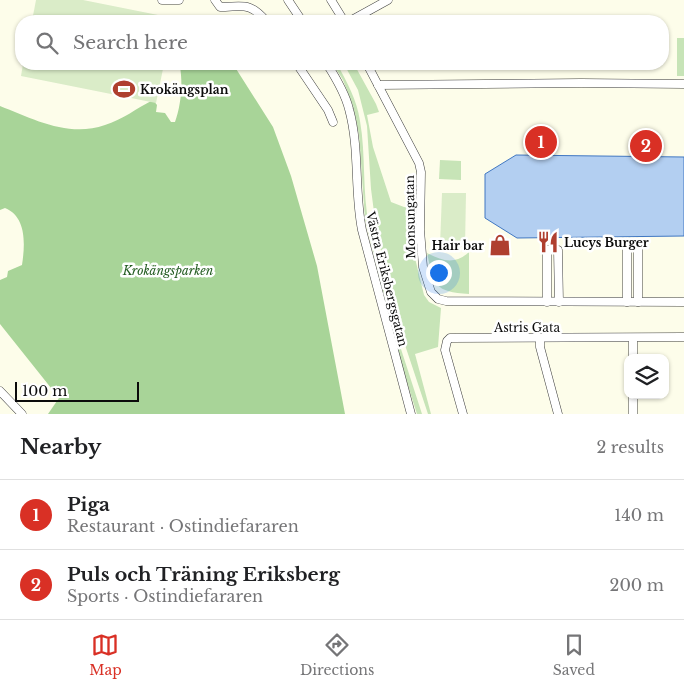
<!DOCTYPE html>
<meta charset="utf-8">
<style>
:root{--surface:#fff;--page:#f6f6f6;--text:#202124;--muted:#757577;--line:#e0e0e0;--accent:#d93025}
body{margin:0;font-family:"Libre Baskerville",serif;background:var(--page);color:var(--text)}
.controls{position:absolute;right:15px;bottom:15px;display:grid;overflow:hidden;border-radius:10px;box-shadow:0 1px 4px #0004}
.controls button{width:45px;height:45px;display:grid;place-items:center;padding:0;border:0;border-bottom:1px solid var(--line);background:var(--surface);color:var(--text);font:25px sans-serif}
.scale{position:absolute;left:15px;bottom:12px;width:124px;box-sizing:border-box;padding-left:5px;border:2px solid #0b0b0b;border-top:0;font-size:14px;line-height:18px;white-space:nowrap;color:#0b0b0b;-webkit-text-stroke:4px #fff;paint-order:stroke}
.you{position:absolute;left:438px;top:272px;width:18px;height:18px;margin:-12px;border:4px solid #fff;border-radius:50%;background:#1a73e8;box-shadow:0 0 0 8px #1a73e833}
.badge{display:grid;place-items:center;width:32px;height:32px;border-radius:50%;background:var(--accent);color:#fff;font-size:16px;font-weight:700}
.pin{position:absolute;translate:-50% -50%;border:2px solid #fff;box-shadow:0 1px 5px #0006}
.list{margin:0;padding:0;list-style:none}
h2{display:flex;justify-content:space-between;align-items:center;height:65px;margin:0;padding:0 20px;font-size:21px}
h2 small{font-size:16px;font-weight:400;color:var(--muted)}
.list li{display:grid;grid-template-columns:32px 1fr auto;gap:15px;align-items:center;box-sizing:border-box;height:70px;padding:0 20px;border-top:1px solid var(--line)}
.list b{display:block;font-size:19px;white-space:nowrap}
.list p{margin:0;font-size:16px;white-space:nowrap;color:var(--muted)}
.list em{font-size:16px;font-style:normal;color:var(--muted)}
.icon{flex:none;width:28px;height:28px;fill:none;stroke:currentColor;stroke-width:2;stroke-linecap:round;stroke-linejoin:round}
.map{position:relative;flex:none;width:684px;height:414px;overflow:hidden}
.search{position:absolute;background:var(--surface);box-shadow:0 1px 4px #0004;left:15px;right:15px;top:15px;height:55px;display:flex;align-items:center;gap:12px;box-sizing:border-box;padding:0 18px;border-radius:20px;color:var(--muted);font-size:19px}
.sheet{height:205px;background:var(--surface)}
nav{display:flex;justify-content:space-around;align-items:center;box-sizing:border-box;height:70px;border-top:1px solid var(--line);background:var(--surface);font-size:14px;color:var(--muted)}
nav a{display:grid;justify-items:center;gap:2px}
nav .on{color:var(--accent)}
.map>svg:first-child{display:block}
.green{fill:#c7e4b7}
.forest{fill:#a8d498}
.pitch{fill:#daecc8}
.water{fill:#b3cff1;stroke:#4077c2}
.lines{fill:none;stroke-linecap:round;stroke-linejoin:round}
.minor-casing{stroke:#3e3e3e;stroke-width:9}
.minor{stroke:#fff;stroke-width:8}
.labels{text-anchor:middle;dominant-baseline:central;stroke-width:5;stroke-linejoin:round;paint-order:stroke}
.poi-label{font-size:12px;font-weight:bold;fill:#0b0b0b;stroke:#fff;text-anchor:start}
.street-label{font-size:12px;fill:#0b0b0b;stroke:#fff}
.park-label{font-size:12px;font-style:italic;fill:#235c21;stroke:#fff}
</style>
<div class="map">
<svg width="684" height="414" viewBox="0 0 684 414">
<rect width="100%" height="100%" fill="#fdfdea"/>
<!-- green -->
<g class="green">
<rect x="677" y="38" width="7" height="38"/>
<path d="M333,64H337C347,82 357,100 360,121C366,155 362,191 369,225L400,346L422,414H417L398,354L365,219L359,135L353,106L343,80Z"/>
<path d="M344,64H354L376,104L379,112L367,115L373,147L391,202L404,207L412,208L414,254L424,295L429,302L441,308L438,347L415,354L431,414H428L405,345L377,235L371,189L367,126L358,90Z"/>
<path d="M440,160L461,161V180L439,179Z"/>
<path d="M469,252V294C434,292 434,285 427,253C442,261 455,265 469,252Z"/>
</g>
<!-- forest -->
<path class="forest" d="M182,64H233L273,127L291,176L317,266L345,414H48L59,398L0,324V280L7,277L8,271L22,265C25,245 27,217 5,208L0,210V106C33,119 69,138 105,125C122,120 137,108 153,100L157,105L156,112L165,113L171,122H175C181,105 183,84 180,67Z"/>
<!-- pitch -->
<g class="pitch">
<path d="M36,0H83L173,18V21H32Z"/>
<path d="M23,64H164L156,103L21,76Z"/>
<path d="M442,193H466L465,247L440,246Z"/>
</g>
<!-- water -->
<path class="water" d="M516,155L684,157V236L517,238L485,218V174Z"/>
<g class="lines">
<!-- minor casing -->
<g class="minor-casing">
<g id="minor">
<path d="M162,0H179"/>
<path d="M215,0L220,7C242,7 249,1 266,21"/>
<path d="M288,0L302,21"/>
<path d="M331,0L344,21"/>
<path d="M350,21L388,0"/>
<path d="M297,64L328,110L333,122"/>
<path d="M327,64C336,78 345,93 349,109C360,149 354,190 362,230L411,414"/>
<path d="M367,64L419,163L421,172L420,230L423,267L431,292L438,299L446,301L684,302"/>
<path d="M378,85L581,83L684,84"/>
<path d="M547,302V250L553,249L558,250L559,302"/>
<path d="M627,302V246L635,244L638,246V302"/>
<path d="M540,338V347L558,414"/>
<path d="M633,338V358"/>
<path d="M0,391L22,414"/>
<path d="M633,395V414"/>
<path d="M463,414L445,350L447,341L450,338L684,337"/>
</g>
</g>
<!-- minor -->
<use href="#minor" class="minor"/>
</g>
<!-- icons -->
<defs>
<g id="stadium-bare" transform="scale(1.725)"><path d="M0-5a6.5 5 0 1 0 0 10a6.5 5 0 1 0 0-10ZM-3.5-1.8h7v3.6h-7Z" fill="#af3f2f" stroke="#fff" stroke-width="2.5" paint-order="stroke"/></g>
<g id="restaurant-bare" transform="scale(1.725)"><path d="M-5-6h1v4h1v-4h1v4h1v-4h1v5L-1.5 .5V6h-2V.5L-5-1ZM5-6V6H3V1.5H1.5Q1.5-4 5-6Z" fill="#af3f2f" stroke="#fff" stroke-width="2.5" paint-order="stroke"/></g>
<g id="shop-bare" transform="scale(1.725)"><path d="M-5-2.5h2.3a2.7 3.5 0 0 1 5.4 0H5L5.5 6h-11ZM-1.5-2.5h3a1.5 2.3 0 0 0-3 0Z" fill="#af3f2f" stroke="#fff" stroke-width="2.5" paint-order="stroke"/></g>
</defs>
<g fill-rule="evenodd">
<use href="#stadium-bare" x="124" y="89"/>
<use href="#restaurant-bare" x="548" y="242"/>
<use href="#shop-bare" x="500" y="245"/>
</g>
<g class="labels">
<!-- poi labels -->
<g class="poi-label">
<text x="140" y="89">Krokängsplan</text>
<text x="564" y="242">Lucys Burger</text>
<text x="484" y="245" text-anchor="end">Hair bar</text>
</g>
<!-- street labels -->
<g class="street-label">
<text transform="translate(410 217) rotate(-91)">Monsungatan</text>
<text transform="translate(387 279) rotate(76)">Västra Eriksbergsgatan</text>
<text x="527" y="327">Astris Gata</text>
</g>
<!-- park labels -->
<g class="park-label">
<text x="168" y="270">Krokängsparken</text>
</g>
</g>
</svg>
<div class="controls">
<button><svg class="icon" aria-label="layers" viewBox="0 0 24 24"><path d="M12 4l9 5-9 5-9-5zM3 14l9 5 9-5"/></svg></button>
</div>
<div class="scale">100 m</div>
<div class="you"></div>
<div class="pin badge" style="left:541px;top:142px">1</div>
<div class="pin badge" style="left:646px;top:146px">2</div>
<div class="search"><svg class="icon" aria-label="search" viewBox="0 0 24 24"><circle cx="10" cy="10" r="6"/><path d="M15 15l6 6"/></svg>Search here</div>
</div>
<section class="sheet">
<h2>Nearby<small>2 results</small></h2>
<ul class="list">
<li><span class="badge">1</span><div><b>Piga</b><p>Restaurant · Ostindiefararen</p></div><em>140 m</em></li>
<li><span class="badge">2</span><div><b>Puls och Träning Eriksberg</b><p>Sports · Ostindiefararen</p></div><em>200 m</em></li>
</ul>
</section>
<nav>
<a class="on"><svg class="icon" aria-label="map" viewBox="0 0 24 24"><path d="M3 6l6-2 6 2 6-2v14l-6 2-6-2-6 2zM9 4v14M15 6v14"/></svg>Map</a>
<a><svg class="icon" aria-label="directions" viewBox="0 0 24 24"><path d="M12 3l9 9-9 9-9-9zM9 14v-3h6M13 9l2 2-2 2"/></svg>Directions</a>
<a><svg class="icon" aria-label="saved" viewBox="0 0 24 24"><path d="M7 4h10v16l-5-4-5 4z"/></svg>Saved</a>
</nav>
